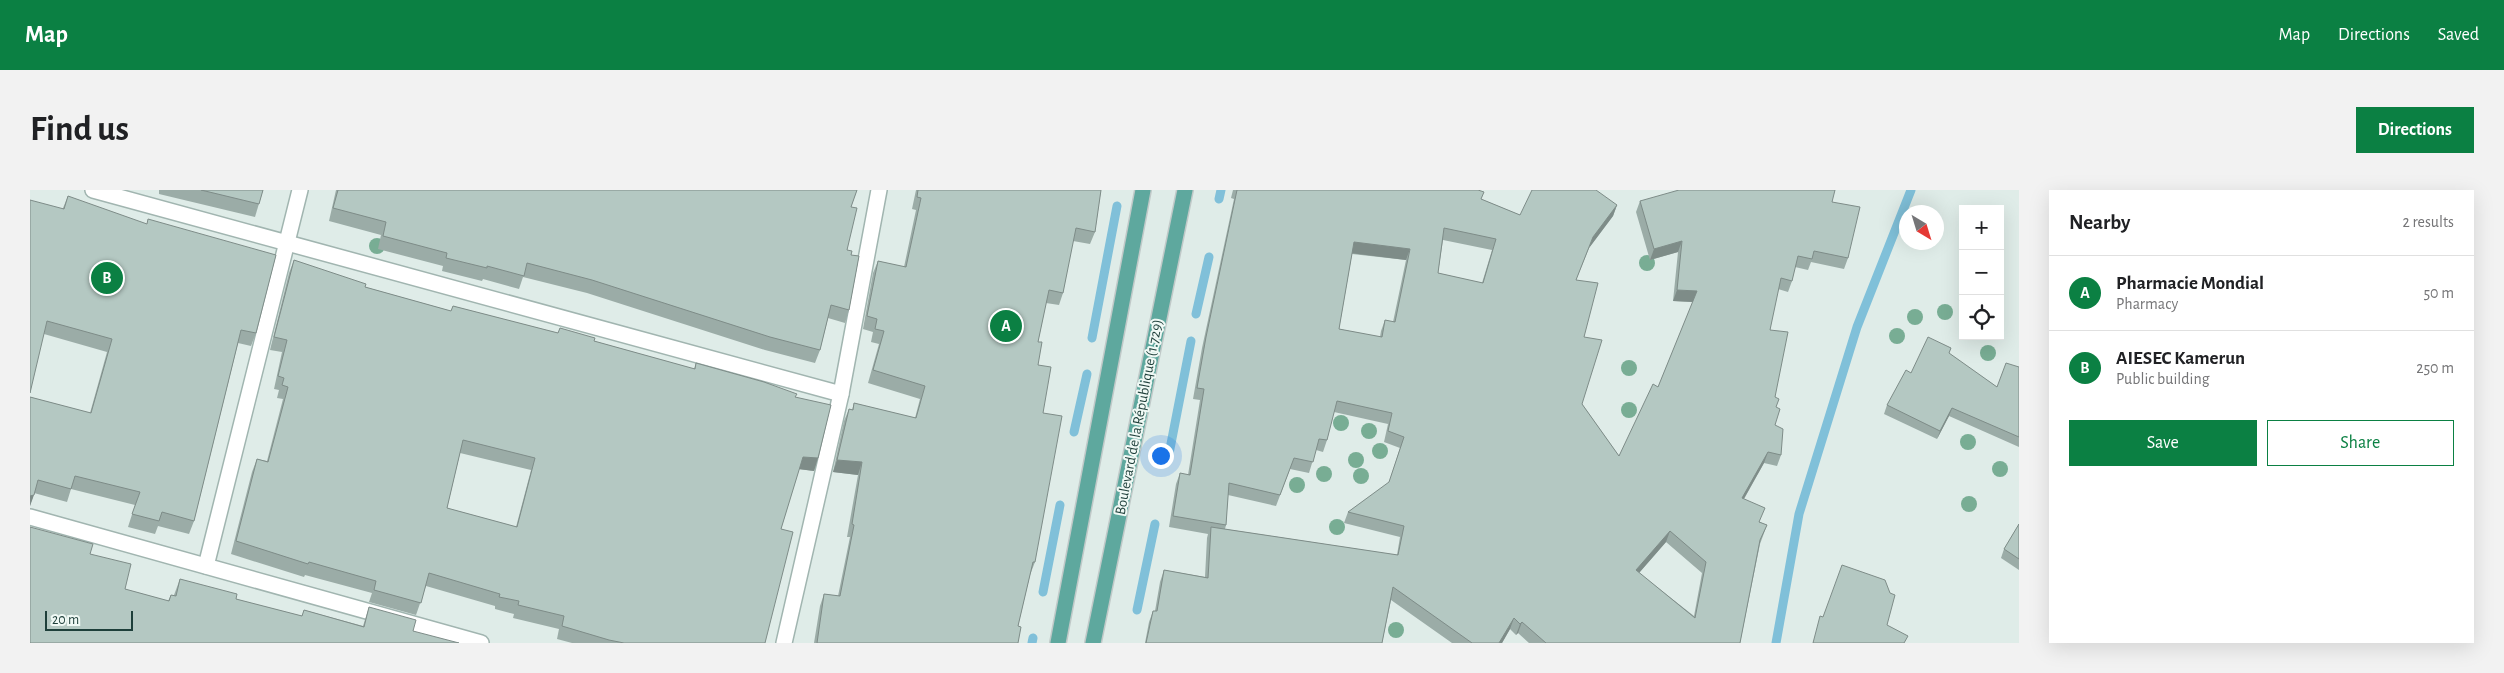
<!DOCTYPE html>
<meta charset="utf-8">
<style>
:root{--surface:#fff;--page:#f2f2f2;--text:#202124;--muted:#757577;--line:#e0e0e0;--accent:#0b8043}
body{margin:0;font-family:"Alegreya Sans",sans-serif;background:var(--page);color:var(--text)}
.controls{position:absolute;right:15px;top:15px;display:grid;overflow:hidden;border-radius:0px;box-shadow:0 5px 20px #0002}
.controls button{width:45px;height:45px;display:grid;place-items:center;padding:0;border:0;border-bottom:1px solid var(--line);background:var(--surface);color:var(--text);font:25px sans-serif}
.compass{position:absolute;left:1869px;top:15px;width:45px;height:45px;border-radius:50%;background:var(--surface);box-shadow:0 5px 20px #0002;rotate:142deg}
.scale{position:absolute;left:15px;bottom:12px;width:88px;box-sizing:border-box;padding-left:5px;border:2px solid #1e3f3a;border-top:0;font-size:14px;line-height:18px;white-space:nowrap;color:#1e3f3a;-webkit-text-stroke:4px #f0f9f5;paint-order:stroke}
.you{position:absolute;left:1130px;top:265px;width:18px;height:18px;margin:-12px;border:4px solid #fff;border-radius:50%;background:#1a73e8;box-shadow:0 0 0 8px #1a73e833}
.badge{display:grid;place-items:center;width:32px;height:32px;border-radius:50%;background:var(--accent);color:#fff;font-size:16px;font-weight:700}
.pin{position:absolute;translate:-50% -50%;border:2px solid #fff;box-shadow:0 1px 5px #0006}
.list{margin:0;padding:0;list-style:none}
h2{display:flex;justify-content:space-between;align-items:center;height:65px;margin:0;padding:0 20px;font-size:21px}
h2 small{font-size:16px;font-weight:400;color:var(--muted)}
.list li{display:grid;grid-template-columns:32px 1fr auto;gap:15px;align-items:center;box-sizing:border-box;height:75px;padding:0 20px;border-top:1px solid var(--line)}
.list b{display:block;font-size:19px;white-space:nowrap}
.list p{margin:0;font-size:16px;white-space:nowrap;color:var(--muted)}
.list em{font-size:16px;font-style:normal;color:var(--muted)}
.actions{display:flex;gap:10px;padding:15px 20px}
.actions a{flex:1;padding:11px 0;border:1px solid var(--accent);border-radius:0px;text-align:center;font-size:18px;color:var(--accent)}
.actions .main{background:var(--accent);color:#fff}
.icon{flex:none;width:28px;height:28px;fill:none;stroke:currentColor;stroke-width:2;stroke-linecap:round;stroke-linejoin:round}
.map{position:relative;flex:none;width:1989px;height:453px;overflow:hidden;border-radius:0px}
header{display:flex;align-items:center;gap:30px;box-sizing:border-box;height:70px;padding:0 25px;background:var(--accent);color:#fff}
header strong{font-size:24px}
nav{display:flex;gap:28px;margin-inline-start:auto;font-size:18px}
.intro{display:flex;align-items:center;justify-content:space-between;box-sizing:border-box;height:120px;padding:0 30px}
h1{margin:0;font-size:35px}
.button{padding:12px 22px;border-radius:0px;background:var(--accent);color:#fff;font-size:18px;font-weight:700}
main{display:flex;gap:30px;padding:0 30px}
aside{flex:1;background:var(--surface);border-radius:0px;box-shadow:0 5px 20px #0002}
.map>svg:first-child{display:block}
.lines{fill:none;stroke-linecap:round;stroke-linejoin:round}
.stream{stroke:#80c0d9;stroke-width:9}
.minor-casing{stroke:#a1b5b0;stroke-width:18}
.primary-casing{stroke:#c0c9c8;stroke-width:18}
.minor{stroke:#fff;stroke-width:15}
.primary{stroke:#5ea89e;stroke-width:15}
.tree{fill:#78ad94}
.wall{fill:#9baca7;fill-rule:evenodd}
.shaded-wall{fill:#7e8c88}
.building{fill:#b4c8c2;stroke:#7e8c88;fill-rule:evenodd}
.labels{text-anchor:middle;dominant-baseline:central;stroke-width:4;stroke-linejoin:round;paint-order:stroke}
.street-label{font-size:15px;fill:#1e3f3a;stroke:#f0f9f5}
</style>
<header>
<strong>Map</strong>
<nav><a>Map</a><a>Directions</a><a>Saved</a></nav>
</header>
<div class="intro"><h1>Find us</h1><a class="button">Directions</a></div>
<main>
<div class="map">
<svg width="1989" height="453" viewBox="0 0 1989 453">
<rect width="100%" height="100%" fill="#dfece8"/>
<g class="lines">
<!-- stream -->
<g class="stream">
<path d="M1189,9L1191,0"/>
<path d="M1166,124L1179,67"/>
<path d="M1062,148L1087,16"/>
<path d="M1044,242L1057,184"/>
<path d="M1138,269L1161,151"/>
<path d="M1013,402L1030,315"/>
<path d="M1107,420L1125,334"/>
<path d="M1002,453L1003,448"/>
<path d="M1746,453L1769,324L1827,137L1881,0"/>
</g>
<!-- minor casing -->
<g class="minor-casing">
<g id="minor">
<path d="M63,0L811,204"/>
<path d="M0,327L451,453"/>
<path d="M176,376L270,0"/>
<path d="M754,453L811,204L849,0"/>
</g>
</g>
<!-- primary casing -->
<g class="primary-casing">
<g id="primary">
<path d="M1028,453L1113,0"/>
<path d="M1063,453L1155,0"/>
</g>
</g>
<!-- minor -->
<use href="#minor" class="minor"/>
<!-- primary -->
<use href="#primary" class="primary"/>
</g>
<!-- trees -->
<g class="tree">
<circle cx="347" cy="56" r="8"/>
<circle cx="1617" cy="73" r="8"/>
<circle cx="1915" cy="122" r="8"/>
<circle cx="1885" cy="127" r="8"/>
<circle cx="1867" cy="146" r="8"/>
<circle cx="1958" cy="163" r="8"/>
<circle cx="1599" cy="178" r="8"/>
<circle cx="1599" cy="220" r="8"/>
<circle cx="1311" cy="233" r="8"/>
<circle cx="1339" cy="241" r="8"/>
<circle cx="1938" cy="252" r="8"/>
<circle cx="1350" cy="261" r="8"/>
<circle cx="1326" cy="270" r="8"/>
<circle cx="1970" cy="279" r="8"/>
<circle cx="1294" cy="284" r="8"/>
<circle cx="1331" cy="286" r="8"/>
<circle cx="1267" cy="295" r="8"/>
<circle cx="1939" cy="314" r="8"/>
<circle cx="1307" cy="337" r="8"/>
<circle cx="1366" cy="440" r="8"/>
</g>
<!-- wall -->
<g class="wall">
<path d="M129,0H233L225,27L129,4Z"/>
<path d="M306,0H827L821,17L817,60L821,65L819,120L815,133L798,128L790,160L785,173L735,160L557,103L493,87L489,99L453,89L452,91L412,81L413,76L348,59L351,45L299,31Z"/>
<path d="M886,0H1071L1065,42L1060,54L1043,51L1033,103L1029,115L1016,113L1008,152V175L1013,223L1005,372L1000,385L988,436V453H784L790,416L794,404L808,406L820,347H817L828,285L803,282L814,231L819,219L822,220L824,213L885,228L890,209L838,193L849,154L841,152L843,142L833,139L843,83L848,71L874,77L886,20L882,19Z"/>
<path d="M1203,0H1448L1451,9L1490,25L1587,15L1583,26L1559,58L1546,90L1554,147L1552,214L1589,266L1628,197L1663,112L1643,111L1648,62L1620,70L1606,22L1610,11L1802,12L1818,68L1814,79L1781,72L1778,80L1765,77L1762,91L1758,102L1748,99L1740,140L1746,217L1745,235L1751,265L1747,276L1734,273L1714,309L1730,332L1737,335L1730,354L1710,453H1499L1488,443L1486,445L1480,439L1472,453H1422L1361,410L1352,453H1115L1119,432L1123,421H1125L1130,392L1134,380L1175,387L1177,348L1178,344L1139,337L1146,294L1150,283L1158,285L1170,210L1163,209L1172,158L1204,9L1201,8ZM1413,50L1462,60L1452,93L1408,83ZM1322,64L1376,70L1363,132L1355,130L1351,141L1350,147L1309,139ZM1304,222L1358,234L1354,252L1370,258L1359,293L1318,322L1314,333L1370,347L1367,365L1195,339L1196,335L1198,305L1246,316L1260,279L1279,283L1286,260L1293,262L1297,250ZM1636,352L1672,383L1664,426L1609,383Z"/>
<path d="M38,6L226,143L221,156L208,153L164,331L159,344L128,336L125,344L98,337L105,315L41,299L37,312L4,303L0,316V207L60,223L77,162L14,144L33,18Z"/>
<path d="M264,70L335,97L421,121L423,116L528,143L530,138L564,151L664,179L666,173L765,207L788,268L784,281L769,279L751,339L735,453H542L527,449L529,439L483,428L484,424L465,419V416L396,396L386,425L339,412L342,403L275,385L274,387L201,364L222,282L227,269L237,271L253,209L247,208L249,200L244,199L252,162L240,160L259,83ZM430,263L501,280L486,337L417,318Z"/>
<path d="M1919,164L1967,197L1989,177V257L1919,226L1907,249L1854,224L1857,215L1881,183Z"/>
<path d="M1989,334V380L1971,368L1974,359Z"/>
<path d="M60,364L95,399L138,411L141,405H144L150,389L206,409L272,426L274,420L333,436L339,417L383,441L0,453Z"/>
</g>
<!-- shaded-wall -->
<g class="shaded-wall">
<path d="M1587,15L1583,26L1559,58L1563,47Z"/>
<path d="M1652,51L1648,62L1620,70L1624,59Z"/>
<path d="M1324,52L1380,59L1376,70L1320,63Z"/>
<path d="M1647,100L1667,101L1663,112L1643,111Z"/>
<path d="M1922,218L1919,226L1907,249L1910,241Z"/>
<path d="M1738,262L1734,273L1708,319L1712,308Z"/>
<path d="M773,267L788,268L784,281L768,279Z"/>
<path d="M807,270L832,272L828,285L803,282Z"/>
<path d="M4,305L0,316V306Z"/>
<path d="M1640,341L1636,352L1602,391L1606,380Z"/>
<path d="M1484,428L1480,439L1472,453H1469Z"/>
<path d="M1492,432L1488,443L1486,445L1490,434Z"/>
</g>
<!-- building -->
<g class="building">
<path d="M171,0H233L229,14Z"/>
<path d="M308,0H827L821,17L827,18L817,60L822,61L821,65L829,66L819,120L801,115L790,160L740,147L562,90L497,73L494,86L457,76V78L416,68L417,63L353,46L356,32L303,18Z"/>
<path d="M888,0H1071L1065,42L1046,38L1033,103L1019,100L1008,152H1012L1008,175L1021,177L1013,223L1032,226L1005,372H1003L988,436L991,437L988,453H787L794,404L810,406L824,335L822,334L832,272L807,270L819,219L823,220L824,213L886,228L895,196L843,180L854,141L845,139L847,129L837,126L848,71L876,77L891,8L887,7Z"/>
<path d="M1207,0H1448L1454,2L1451,9L1490,25L1502,0H1566L1587,15L1563,47L1546,90L1568,93L1554,147L1572,150L1552,214L1589,266L1623,194L1628,197L1667,101L1647,100L1652,51L1624,59L1610,11L1649,0H1805L1802,12L1830,17L1818,68L1784,61L1782,69L1768,66L1762,91L1751,88L1740,140L1758,142L1745,207L1749,209L1746,217L1750,219L1745,235L1753,239L1751,265L1738,262L1712,308L1735,318L1729,332L1737,335L1730,350L1710,453H1516L1492,432L1490,434L1484,428L1469,453H1442L1363,397L1352,453H1116L1123,421H1127L1134,380L1178,388L1181,337L1368,365L1374,336L1318,322L1359,292L1374,247L1358,241L1362,223L1307,211L1297,250L1289,249L1283,272L1264,268L1250,305L1199,293L1196,335L1143,326L1150,283L1160,285L1174,199L1167,198L1176,147ZM1414,38L1466,49L1453,93L1408,83ZM1324,52L1380,59L1365,132L1355,130L1352,147L1309,139ZM1640,341L1676,372L1665,428L1606,380Z"/>
<path d="M38,6L117,34L118,29L246,65L226,143L211,140L164,331L132,322L129,331L102,324L110,302L45,286L41,299L8,290L4,305L0,306V207L61,223L82,149L17,131L0,203V10L34,19Z"/>
<path d="M264,70L336,94L335,97L421,121L423,116L528,143L530,138L565,148L564,151L665,179L666,173L734,192L767,204L765,207L801,215L788,268L773,267L751,339L763,342L735,453H594L579,450L532,436L534,426L488,415L489,411L469,407L470,404L399,383L391,413L344,400L346,391L279,372L278,374L206,351L227,269L238,272L258,197L252,195L254,188L248,186L257,150L244,147ZM433,250L505,268L487,337L417,318Z"/>
<path d="M1898,147L1921,158L1919,163L1967,197L1976,173L1989,177V247L1922,218L1910,241L1857,215L1876,180L1881,183Z"/>
<path d="M1989,334V369L1974,359Z"/>
<path d="M0,337L63,354L60,364L101,374L95,399L139,411L141,405L146,406L150,389L207,404L206,409L272,426L274,420L334,437L339,417L386,430L383,441L429,453H0Z"/>
<path d="M1812,375L1855,390L1860,403L1865,405L1857,435L1878,446L1874,453H1783L1790,426L1793,427Z"/>
</g>
<g class="labels">
<!-- street labels -->
<g class="street-label">
<text transform="translate(1109 227) rotate(-79)">Boulevard de la République (1.729)</text>
</g>
</g>
</svg>
<div class="controls">
<button>+</button>
<button>−</button>
<button><svg class="icon" aria-label="locate" viewBox="0 0 24 24"><circle cx="12" cy="12" r="6"/><path d="M12 2v4M12 18v4M2 12h4M18 12h4"/></svg></button>
</div>
<svg class="compass" viewBox="-18 -18 36 36"><path d="M0-13l5 13h-10z" fill="#e53935"/><path d="M0 13l5-13h-10z" fill="#757577"/></svg>
<div class="scale">20 m</div>
<div class="you"></div>
<div class="pin badge" style="left:976px;top:136px">A</div>
<div class="pin badge" style="left:77px;top:88px">B</div>
</div>
<aside>
<h2>Nearby<small>2 results</small></h2>
<ul class="list">
<li><span class="badge">A</span><div><b>Pharmacie Mondial</b><p>Pharmacy</p></div><em>50 m</em></li>
<li><span class="badge">B</span><div><b>AIESEC Kamerun</b><p>Public building</p></div><em>250 m</em></li>
</ul>
<div class="actions"><a class="main">Save</a><a>Share</a></div>
</aside>
</main>
